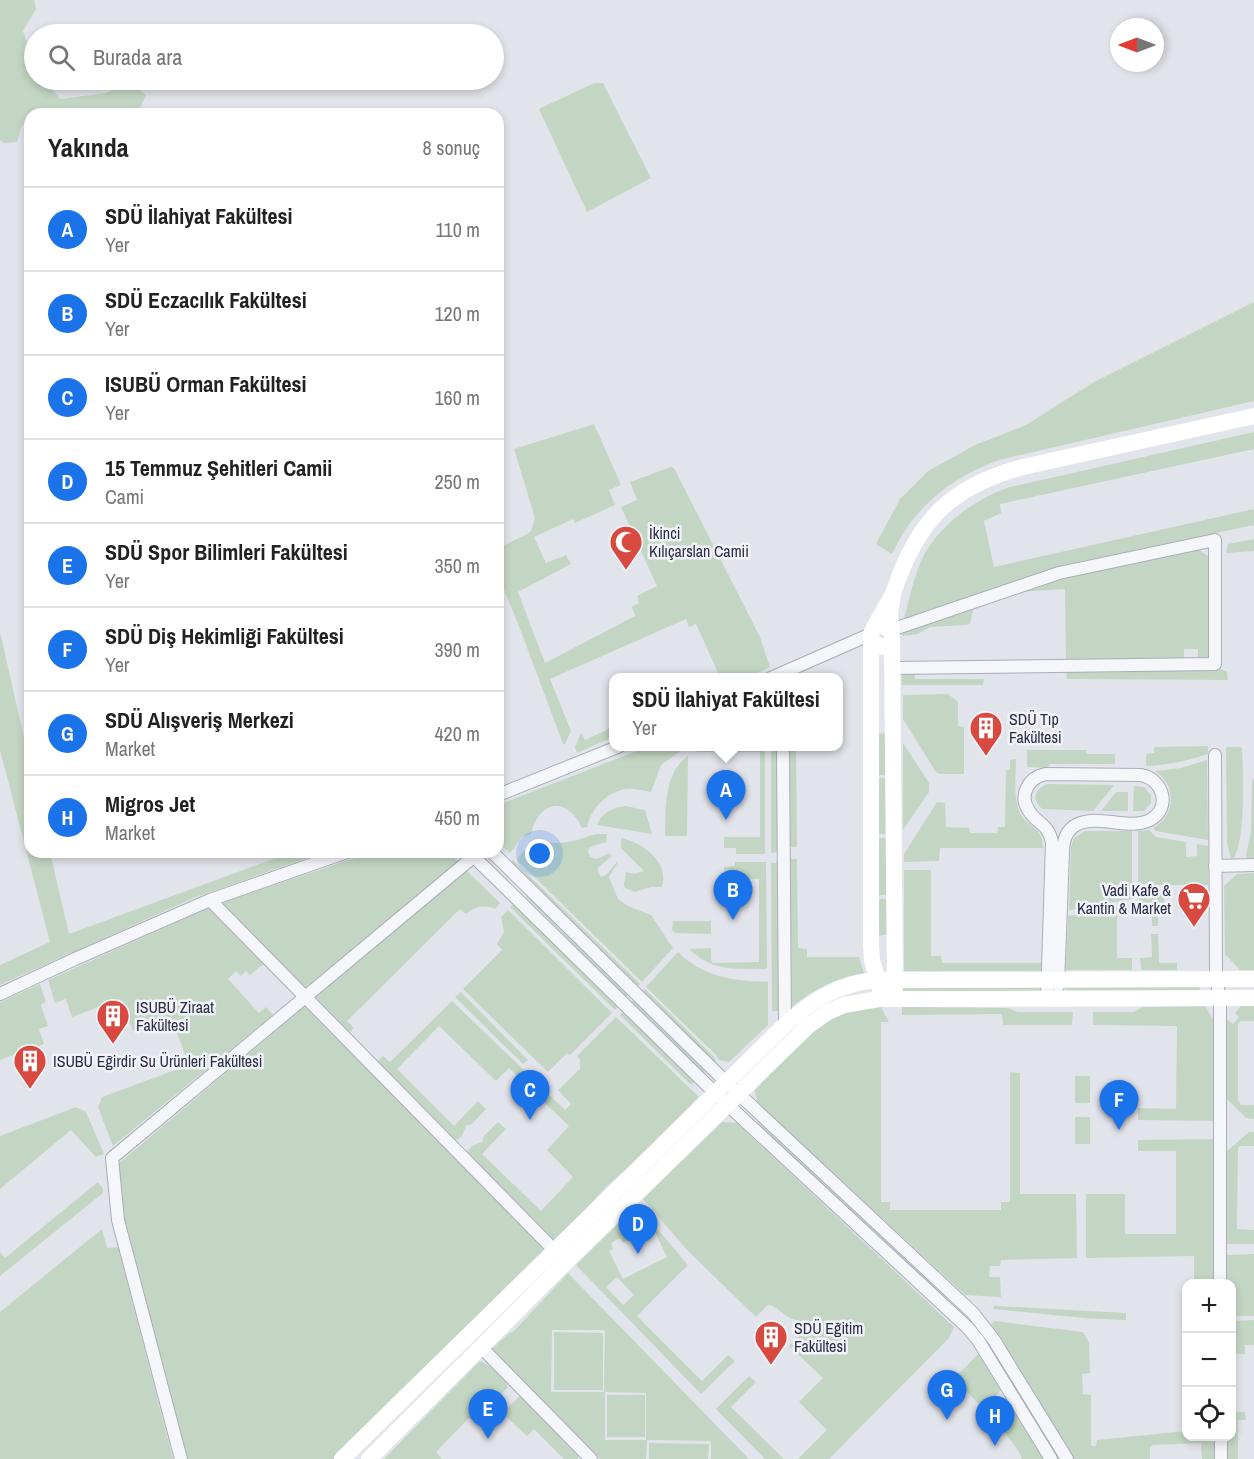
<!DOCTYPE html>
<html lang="tr">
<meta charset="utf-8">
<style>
:root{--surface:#fff;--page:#f2f2f2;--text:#222;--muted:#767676;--line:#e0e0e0;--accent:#1a73e8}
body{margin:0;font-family:"Archivo Narrow",sans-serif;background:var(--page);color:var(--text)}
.controls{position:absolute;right:18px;bottom:18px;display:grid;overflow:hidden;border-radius:12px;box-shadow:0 3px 9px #0003}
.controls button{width:54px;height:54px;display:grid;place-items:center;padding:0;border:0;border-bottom:2px solid var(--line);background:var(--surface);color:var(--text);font:30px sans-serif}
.compass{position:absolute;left:1110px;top:18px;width:54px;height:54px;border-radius:50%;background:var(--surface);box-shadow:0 3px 9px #0003;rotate:270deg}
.you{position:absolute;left:540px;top:854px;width:21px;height:21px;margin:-15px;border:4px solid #fff;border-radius:50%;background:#1a73e8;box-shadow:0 0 0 9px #1a73e833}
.badge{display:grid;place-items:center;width:39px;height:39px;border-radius:50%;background:var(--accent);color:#fff;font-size:20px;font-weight:700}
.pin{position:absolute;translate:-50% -50px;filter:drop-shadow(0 2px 3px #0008)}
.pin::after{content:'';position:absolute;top:32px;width:21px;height:18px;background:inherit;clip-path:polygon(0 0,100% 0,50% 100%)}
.popup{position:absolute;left:609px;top:673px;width:234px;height:78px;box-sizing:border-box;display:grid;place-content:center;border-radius:12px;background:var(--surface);filter:drop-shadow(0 2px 4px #0005);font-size:20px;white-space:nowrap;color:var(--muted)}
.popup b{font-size:22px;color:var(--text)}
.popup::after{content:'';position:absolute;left:50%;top:100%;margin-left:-12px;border:12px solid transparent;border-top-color:var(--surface)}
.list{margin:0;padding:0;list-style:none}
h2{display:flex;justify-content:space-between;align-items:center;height:78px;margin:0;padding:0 24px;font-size:26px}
h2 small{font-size:20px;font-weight:400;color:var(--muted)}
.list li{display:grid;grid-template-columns:39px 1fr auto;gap:18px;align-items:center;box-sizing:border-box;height:84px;padding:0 24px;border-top:2px solid var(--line)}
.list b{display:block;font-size:22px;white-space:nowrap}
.list p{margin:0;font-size:20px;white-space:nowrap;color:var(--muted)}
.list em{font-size:20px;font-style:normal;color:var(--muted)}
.icon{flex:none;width:33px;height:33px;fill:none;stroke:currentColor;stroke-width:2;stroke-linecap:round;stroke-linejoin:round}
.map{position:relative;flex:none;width:1254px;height:1459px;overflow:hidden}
.search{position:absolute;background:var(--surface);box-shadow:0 3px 9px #0003;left:24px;top:24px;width:480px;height:66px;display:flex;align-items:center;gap:15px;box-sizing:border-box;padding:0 21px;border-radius:33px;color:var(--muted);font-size:22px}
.panel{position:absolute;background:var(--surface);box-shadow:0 3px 9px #0003;left:24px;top:108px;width:480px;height:750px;border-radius:18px}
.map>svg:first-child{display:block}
.green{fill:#c3d6c3;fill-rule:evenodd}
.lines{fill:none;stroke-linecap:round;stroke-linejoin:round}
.street-casing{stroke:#aaadb9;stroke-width:14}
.street{stroke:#f5f6f9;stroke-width:12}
.secondary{stroke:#fff;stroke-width:16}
.labels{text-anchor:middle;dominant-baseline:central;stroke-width:5;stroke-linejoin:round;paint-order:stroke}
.poi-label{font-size:16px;fill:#292d45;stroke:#f2f3f8;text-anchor:start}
</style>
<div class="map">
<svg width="1254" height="1459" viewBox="0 0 1254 1459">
<rect width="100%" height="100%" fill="#e2e4eb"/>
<!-- green -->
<g class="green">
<path d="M0,0H34L36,9L23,31L34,63V80H45L60,99L106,93L128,82L146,95L140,108L131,114H30V120L21,127L17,142L4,143L0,140Z"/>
<path d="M594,83H603L651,178L587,212L539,109Z"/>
<path d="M1254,302V401L999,460C950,478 914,507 892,554L876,544L900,499L928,471L975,445L1026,425L1094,382Z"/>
<path d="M594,424L621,485L609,490L615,505L575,523L573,519L534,537L546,563L566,555L571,564L518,592L545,663L635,616L632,607L639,603L637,596L657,586L621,507L637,500L630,482L671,467L674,468L760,637L770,667L753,675H719L696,624L689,627L686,619L550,679L571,731L565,744H563L522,634L498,575V548L527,534L531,531L535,518L514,449Z"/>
<path d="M1254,432V449L1000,504L1001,513L984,521L994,567L1254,509V525L1064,565L904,620C909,599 914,576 923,557C941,523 975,499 1010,487Z"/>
<path d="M1254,539V551L1226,553L1228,544Z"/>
<path d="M1199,550L1208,556V658L1198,659V649H1184V659L1066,661L1065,589L1019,592L1075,576Z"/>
<path d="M974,607L970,623L967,625L930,627L918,634L902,636L903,632Z"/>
<path d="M0,632L30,764V852H50L69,934L292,852H324L196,897L0,985V965L50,942L0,750Z"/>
<path d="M902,667H914L915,679H984L983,685H902Z"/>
<path d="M1220,669L1227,672L1228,680L1067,679L1066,671Z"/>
<path d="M903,695L948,694L958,702V726L964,727V774H940L936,772L903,719Z"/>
<path d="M613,727V737L577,753L575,747L581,733L585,740Z"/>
<path d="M875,733L888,734V775H875Z"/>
<path d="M903,743L929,783V792L903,830Z"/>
<path d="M1208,746V754C1187,761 1168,765 1146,766V754L1154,753V747Z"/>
<path d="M647,747H686L661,765L651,792C643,791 634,788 627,789C607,791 591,809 587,827L582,828C567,796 539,800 531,834L522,837L510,853L498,842V805Z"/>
<path d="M704,747H765V854H736V848H724V837H760V752H695Z"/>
<path d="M771,747H778L779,852L771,853Z"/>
<path d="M789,747H796L797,847H790Z"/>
<path d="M1226,747H1240L1242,748C1243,774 1246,836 1234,858H1231L1227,842Z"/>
<path d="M1027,750H1086L1087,754H1115V764H1050L1047,768L1027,767Z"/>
<path d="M688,756L687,836H665C666,808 663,774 688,756Z"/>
<path d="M1016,759C1016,776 1013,797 1020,813C1028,829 1043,825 1043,848H940L939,861L904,862V854L937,802L945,803L946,827L969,828L970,833H997L998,827H1005L1006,770H1010V760Z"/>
<path d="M1207,760L1208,840L1155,831L1153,828C1176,816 1177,785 1155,771L1181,768Z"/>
<path d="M875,778H888V834H876Z"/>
<path d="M1254,778V858H1247L1246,855L1251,832L1252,781Z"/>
<path d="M1045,785L1047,784L1114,785L1093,811L1043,809C1032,802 1034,790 1045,785Z"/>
<path d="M1134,786L1144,787L1151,795V803L1144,811H1133Z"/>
<path d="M1116,792H1128V811H1101Z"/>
<path d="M625,806L645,810L652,834L597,825C600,814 613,807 625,806Z"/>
<path d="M1149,830L1156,837L1186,842V857L1197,856V844L1208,846V885H1138V831Z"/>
<path d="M1085,831H1132V899L1069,910L1071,847L1074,838Z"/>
<path d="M596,834H607L606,842L590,847L588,851L590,857L597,859L609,853L612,856L598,868V872L601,877L606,875L617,862V864L609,877L618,899L628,906L651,915L673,948L642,982L517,860C534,834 541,846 568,842C578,841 586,836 596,834Z"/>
<path d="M621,838C643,842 670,863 662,887H651L635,892L625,888L624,884L626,872L634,874L644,871L621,848Z"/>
<path d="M876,838H888L889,895H876Z"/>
<path d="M372,852H448L458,861L304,989L219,904Z"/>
<path d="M790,859H797L798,948L807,949V957H859L864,973C835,978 814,989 792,1007Z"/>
<path d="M513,860L640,984L635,989L509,864Z"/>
<path d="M735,862H766L767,969C736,969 713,972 689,949L711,948V960L713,963L759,962V879H724V867L735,866Z"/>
<path d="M771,863H778V1011H772Z"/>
<path d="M466,870L500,903L495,909C483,904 475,907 466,914L460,909L347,1021L354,1028L347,1035L314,1001L315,996Z"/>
<path d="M904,870H931V956H941L942,963H1042V971H904Z"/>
<path d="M1254,873V970H1240L1225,954L1224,886L1237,874Z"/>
<path d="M1162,891L1164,893V906H1158V926H1152V911H1139V898L1145,892Z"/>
<path d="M528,896L628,995L626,997L526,897Z"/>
<path d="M876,899H889V934L877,936Z"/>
<path d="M515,903L619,1006L615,1010L510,907Z"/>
<path d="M1132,905V913H1117V958H1132V970H1066L1068,916Z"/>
<path d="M211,907L265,963L250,975L246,971L241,976L236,971L228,979L259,1013L266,1007L273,1015L113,1146L98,1107L102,1097L189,1065L171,1017L133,1031L120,999L72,1017L66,999L55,1003L48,980Z"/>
<path d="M508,910L612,1013L570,1055L567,1053L548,1072L463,989L502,950L497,944L504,932L501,917Z"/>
<path d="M673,921H711V934L675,933L672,930Z"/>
<path d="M1151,934H1158L1159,963H1177V970H1141L1140,958L1152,957Z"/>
<path d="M678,952C703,977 734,981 768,982V1025L729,1062L719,1060L716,1055L646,987Z"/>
<path d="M40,984L46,1002L41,1005L48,1026L39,1029L44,1044L0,1060V1002Z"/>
<path d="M1065,985H1199L1200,992H1066Z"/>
<path d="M900,986H1042V992L900,993Z"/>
<path d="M645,989L714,1057L716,1061L713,1065L640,994Z"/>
<path d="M461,992L528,1060L523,1064L455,997Z"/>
<path d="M633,1000L705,1071L703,1073L632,1002Z"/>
<path d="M452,1001L528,1074L522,1080L509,1068L496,1081L439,1026L397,1069L454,1126L478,1101L486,1109L472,1124L466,1126L462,1136L454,1142L376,1063L383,1056L390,1062Z"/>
<path d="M306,1005L546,1250L335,1459H187L125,1221L118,1164Z"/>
<path d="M1205,1006L1214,1021V1121L1138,1120V1108L1176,1109L1177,1026L1093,1025V1012H1134L1143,1007Z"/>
<path d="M1241,1006H1254V1021H1241L1238,1024V1100L1241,1105H1254V1119L1246,1118L1227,1099L1226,1023L1228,1020L1233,1024L1239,1017L1235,1013Z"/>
<path d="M881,1007L889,1022H881V1202H890V1210H1001V1202H1010V1072L1020,1073V1194H1076L1077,1258L1001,1260L1000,1266H990L989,1277H1000L1001,1297L965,1295L757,1102L755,1090C779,1065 814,1020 848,1011C859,1009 870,1008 881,1007Z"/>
<path d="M902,1007L1008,1008L1018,1012H1073L1072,1025H1003L1002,1014L902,1015Z"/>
<path d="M624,1011L695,1081L691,1085L620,1015Z"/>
<path d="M616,1017L699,1097L626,1170C608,1183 595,1198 582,1215C574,1225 563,1233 554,1242L466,1152L472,1146L482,1142L484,1136L498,1122L506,1129L482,1154L541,1211L573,1177L547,1150L569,1126L528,1087L535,1081L565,1110L571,1104L558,1090L580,1069V1060L577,1056Z"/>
<rect x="1075" y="1076" width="15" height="27"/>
<path d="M76,1107L86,1112L104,1154L96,1157L71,1130L0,1189V1136Z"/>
<rect x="1075" y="1117" width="15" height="27"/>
<path d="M758,1121L945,1295L943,1298L756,1123Z"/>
<path d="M722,1122L737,1123L954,1327L949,1338L829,1459H798L827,1430L799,1402L823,1378L789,1346L808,1327C800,1319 800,1322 790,1318C782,1315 778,1306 768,1305L756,1317L688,1251L643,1199Z"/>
<path d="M1249,1132H1254V1146H1240L1238,1148L1237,1229L1254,1230V1244H1226V1152Z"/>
<path d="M1214,1139V1283H1194V1256L1086,1258V1194H1125V1234H1176V1151H1138V1140Z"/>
<path d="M98,1182L103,1189V1193L0,1276V1252L5,1258Z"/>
<path d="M637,1205L688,1265L637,1316L702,1381L728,1355L735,1361L701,1394L576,1265ZM653,1228L667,1257L623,1279L609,1251L613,1249L611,1243L620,1238L623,1243ZM617,1277L634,1295L623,1305L606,1287Z"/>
<path d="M102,1229L107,1248L118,1247L173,1459H0V1312Z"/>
<path d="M1254,1254V1316H1232V1284L1226,1283V1255Z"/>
<path d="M568,1273L749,1459H711V1441L647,1440L646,1459H600L492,1349L507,1335L515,1330ZM552,1330H605L604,1392H551ZM605,1392L646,1393V1440H605Z"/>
<path d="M995,1306L1126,1313V1320L1084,1318L993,1309Z"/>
<path d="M1254,1320V1345H1245V1354H1235L1236,1405H1232V1321Z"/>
<path d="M995,1321L1083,1332L1089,1343L1090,1373L1082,1374L1083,1394L1091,1395V1446H1096L1097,1440L1186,1431V1436L1215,1437V1459H1202L1201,1443L1153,1445L1150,1448V1459H1073L991,1324Z"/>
<path d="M554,1332L603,1333V1390H554Z"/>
<path d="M984,1335L1061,1459H1057L982,1336Z"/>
<path d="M978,1354L1001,1390L984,1409L954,1379Z"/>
<path d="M480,1361C492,1366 504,1375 508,1387L474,1421L469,1418L436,1452L442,1459H384Z"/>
<path d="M749,1376L756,1382L731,1407L784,1459H765L716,1409Z"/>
<rect x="607" y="1395" width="38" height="42"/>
<path d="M520,1396L578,1455V1459H564L534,1429L527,1436L502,1413Z"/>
<path d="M1232,1409H1236V1412H1245L1246,1420H1238V1459H1226V1437L1232,1436Z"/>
<path d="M1016,1412L1045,1459H1022L1019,1452L1001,1427Z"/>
<path d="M649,1443L709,1444L708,1459H649Z"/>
</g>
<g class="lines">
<!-- street casing -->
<g class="street-casing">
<g id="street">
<path d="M891,630L1059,573L1215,540V664L893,668"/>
<path d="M771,678L871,634"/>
<path d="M783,751L785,1025"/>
<path d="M1215,755L1216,970L1220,1006V1284"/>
<path d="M498,795L620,746"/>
<path d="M469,852L715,1093L967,1327L978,1340L1051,1459"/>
<path d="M492,852L726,1082L973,1313L994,1340L1067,1459"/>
<path d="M1215,866L1254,865"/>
<path d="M210,900L559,1255"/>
<path d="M0,994L75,959L210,900L347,852"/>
<path d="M1047,999L1052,842C1048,823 1037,824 1029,811C1018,795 1029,777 1046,774L1141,775C1163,779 1172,808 1150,820C1128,831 1098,813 1076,825C1065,831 1063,842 1063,853L1058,986"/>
<path d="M481,1347L591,1459"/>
<path d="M1221,1436V1459"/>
<path d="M181,1459L118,1220L112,1158L478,853"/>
</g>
</g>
<!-- street -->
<use href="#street" class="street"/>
<!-- secondary -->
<g class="secondary">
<path d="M893,594C916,523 948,487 1023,467L1254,416"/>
<path d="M874,627L893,594L890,615L892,640L887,646L880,647L872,641C869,633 873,626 881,625L891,630"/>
<path d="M871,640V945L872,960L880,989"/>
<path d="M892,640L895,989"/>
<path d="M342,1459L785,1025C812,1000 839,983 877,980L1254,979"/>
<path d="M369,1459L566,1262L808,1026L828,1012L844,1005L879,999L1254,998"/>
</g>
</g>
<!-- icons -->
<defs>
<g id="mosque-pin" transform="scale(1.725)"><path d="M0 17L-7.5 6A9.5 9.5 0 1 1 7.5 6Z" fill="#d84a40" stroke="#f2f3f8"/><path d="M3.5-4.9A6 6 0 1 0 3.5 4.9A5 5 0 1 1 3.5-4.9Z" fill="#fff"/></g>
<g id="building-pin" transform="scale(1.725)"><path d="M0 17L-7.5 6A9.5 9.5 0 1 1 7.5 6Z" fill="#d84a40" stroke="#f2f3f8"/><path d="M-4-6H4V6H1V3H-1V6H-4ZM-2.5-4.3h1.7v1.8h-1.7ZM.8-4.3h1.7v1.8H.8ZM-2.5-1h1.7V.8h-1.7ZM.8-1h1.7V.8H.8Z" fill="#fff"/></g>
<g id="supermarket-pin" transform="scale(1.725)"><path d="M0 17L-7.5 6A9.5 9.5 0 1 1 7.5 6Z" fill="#d84a40" stroke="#f2f3f8"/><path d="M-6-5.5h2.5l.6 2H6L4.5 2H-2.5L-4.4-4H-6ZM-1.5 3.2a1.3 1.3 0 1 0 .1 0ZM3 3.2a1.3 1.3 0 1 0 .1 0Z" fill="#fff"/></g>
</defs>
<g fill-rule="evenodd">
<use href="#mosque-pin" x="626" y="542"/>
<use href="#building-pin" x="986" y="728"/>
<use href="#supermarket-pin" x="1194" y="899"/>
<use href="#building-pin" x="113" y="1016"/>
<use href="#building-pin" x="30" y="1061"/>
<use href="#building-pin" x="771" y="1337"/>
</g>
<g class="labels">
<!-- poi labels -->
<g class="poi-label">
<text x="649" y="533">İkinci<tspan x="649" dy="18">Kılıçarslan Camii</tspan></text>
<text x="1009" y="719">SDÜ Tıp<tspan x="1009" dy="18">Fakültesi</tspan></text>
<text x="1171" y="890" text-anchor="end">Vadi Kafe &amp;<tspan x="1171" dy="18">Kantin &amp; Market</tspan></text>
<text x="136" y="1007">ISUBÜ Ziraat<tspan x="136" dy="18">Fakültesi</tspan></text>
<text x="53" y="1061">ISUBÜ Eğirdir Su Ürünleri Fakültesi</text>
<text x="794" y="1328">SDÜ Eğitim<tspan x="794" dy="18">Fakültesi</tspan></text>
</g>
</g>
</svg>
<div class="controls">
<button>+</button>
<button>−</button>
<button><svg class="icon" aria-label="locate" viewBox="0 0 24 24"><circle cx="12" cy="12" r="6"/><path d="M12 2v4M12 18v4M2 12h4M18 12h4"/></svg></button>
</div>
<svg class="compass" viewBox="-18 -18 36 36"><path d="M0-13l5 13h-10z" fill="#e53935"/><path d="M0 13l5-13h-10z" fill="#767676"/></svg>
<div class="you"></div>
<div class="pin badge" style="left:726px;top:820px">A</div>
<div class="popup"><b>SDÜ İlahiyat Fakültesi</b>Yer</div>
<div class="pin badge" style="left:733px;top:920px">B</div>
<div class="pin badge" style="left:530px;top:1120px">C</div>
<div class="pin badge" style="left:638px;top:1254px">D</div>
<div class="pin badge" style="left:488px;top:1439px">E</div>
<div class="pin badge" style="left:1119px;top:1130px">F</div>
<div class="pin badge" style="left:947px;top:1420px">G</div>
<div class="pin badge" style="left:995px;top:1446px">H</div>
<div class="search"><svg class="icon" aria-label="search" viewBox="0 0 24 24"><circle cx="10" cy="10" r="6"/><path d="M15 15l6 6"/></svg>Burada ara</div>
<section class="panel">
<h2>Yakında<small>8 sonuç</small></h2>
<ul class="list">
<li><span class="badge">A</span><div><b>SDÜ İlahiyat Fakültesi</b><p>Yer</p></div><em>110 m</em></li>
<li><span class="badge">B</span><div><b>SDÜ Eczacılık Fakültesi</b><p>Yer</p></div><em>120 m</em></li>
<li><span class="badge">C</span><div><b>ISUBÜ Orman Fakültesi</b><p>Yer</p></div><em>160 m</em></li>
<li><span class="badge">D</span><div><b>15 Temmuz Şehitleri Camii</b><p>Cami</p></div><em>250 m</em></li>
<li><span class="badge">E</span><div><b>SDÜ Spor Bilimleri Fakültesi</b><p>Yer</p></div><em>350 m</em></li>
<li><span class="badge">F</span><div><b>SDÜ Diş Hekimliği Fakültesi</b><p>Yer</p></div><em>390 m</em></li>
<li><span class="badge">G</span><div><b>SDÜ Alışveriş Merkezi</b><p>Market</p></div><em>420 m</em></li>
<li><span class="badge">H</span><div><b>Migros Jet</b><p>Market</p></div><em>450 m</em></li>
</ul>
</section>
</div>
